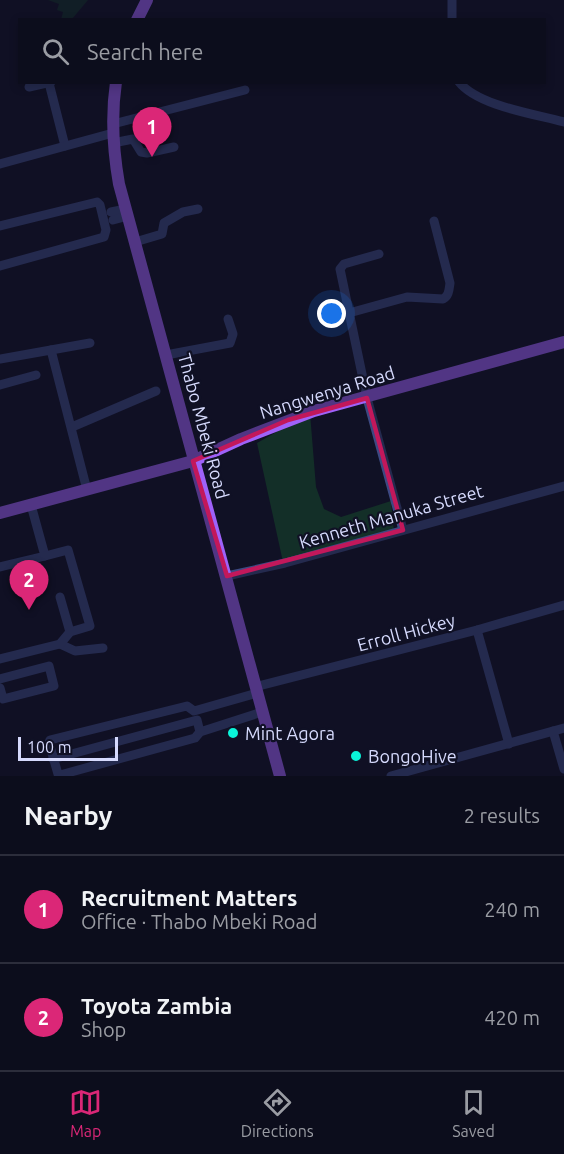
<!DOCTYPE html>
<meta charset="utf-8">
<style>
:root{--surface:#0c0d1c;--page:#1a1b29;--text:#f1f3f6;--muted:#9a9ca3;--line:#2c2d3b;--accent:#db2777}
body{margin:0;font-family:Ubuntu,sans-serif;background:var(--page);color:var(--text)}
.scale{position:absolute;left:18px;bottom:15px;width:100px;box-sizing:border-box;padding-left:6px;border:3px solid #d6dafd;border-top:0;font-size:16px;line-height:21px;white-space:nowrap;color:#d6dafd;-webkit-text-stroke:4px #101125;paint-order:stroke}
.you{position:absolute;left:332px;top:314px;width:21px;height:21px;margin:-15px;border:4px solid #fff;border-radius:50%;background:#1a73e8;box-shadow:0 0 0 9px #1a73e833}
.badge{display:grid;place-items:center;width:39px;height:39px;border-radius:50%;background:var(--accent);color:#fff;font-size:20px;font-weight:700}
.pin{position:absolute;translate:-50% -50px;filter:drop-shadow(0 2px 3px #0008)}
.pin::after{content:'';position:absolute;top:32px;width:21px;height:18px;background:inherit;clip-path:polygon(0 0,100% 0,50% 100%)}
.list{margin:0;padding:0;list-style:none}
h2{display:flex;justify-content:space-between;align-items:center;height:78px;margin:0;padding:0 24px;font-size:26px}
h2 small{font-size:20px;font-weight:400;color:var(--muted)}
.list li{display:grid;grid-template-columns:39px 1fr auto;gap:18px;align-items:center;box-sizing:border-box;height:108px;padding:0 24px;border-top:2px solid var(--line)}
.list b{display:block;font-size:22px;white-space:nowrap}
.list p{margin:0;font-size:20px;white-space:nowrap;color:var(--muted)}
.list em{font-size:20px;font-style:normal;color:var(--muted)}
.icon{flex:none;width:33px;height:33px;fill:none;stroke:currentColor;stroke-width:2;stroke-linecap:round;stroke-linejoin:round}
.map{position:relative;flex:none;width:564px;height:776px;overflow:hidden}
.search{position:absolute;background:var(--surface);box-shadow:0 3px 9px #0003;left:18px;right:18px;top:18px;height:66px;display:flex;align-items:center;gap:15px;box-sizing:border-box;padding:0 21px;border-radius:0px;color:var(--muted);font-size:22px}
.sheet{height:294px;background:var(--surface)}
nav{display:flex;justify-content:space-around;align-items:center;box-sizing:border-box;height:84px;border-top:2px solid var(--line);background:var(--surface);font-size:16px;color:var(--muted)}
nav a{display:grid;justify-items:center;gap:3px}
nav .on{color:var(--accent)}
.map>svg:first-child{display:block}
.green{fill:#132f28}
.lines{fill:none;stroke-linecap:round;stroke-linejoin:round}
.minor{stroke:#3d4982;stroke-width:9}
.major{stroke:#9f62f9;stroke-width:12}
.marked{fill:none;stroke:#c2185b;stroke-width:4.5;stroke-linejoin:round}
.poi-dot{fill:#0af5da;stroke:#101125;stroke-width:2}
.labels{text-anchor:middle;dominant-baseline:central;stroke-width:4.5;stroke-linejoin:round;paint-order:stroke}
.street-label{font-size:18px;fill:#d6dafd;stroke:#101125}
.poi-label{font-size:18px;fill:#d6dafd;stroke:#101125;text-anchor:start}
</style>
<div class="map">
<svg width="564" height="776" viewBox="0 0 564 776">
<rect width="100%" height="100%" fill="#101125"/>
<!-- green -->
<g class="green">
<path d="M48,0H88L72,19L61,20L63,12L57,10L59,4Z"/>
<path d="M310,413L316,487L324,509L341,517L391,501L394,532L283,562L257,443Z"/>
</g>
<g class="lines">
<!-- minor -->
<g class="minor">
<path d="M452,0V20"/>
<path d="M459,82C478,106 535,114 564,122"/>
<path d="M49,83L65,146"/>
<path d="M29,87L51,82"/>
<path d="M113,124L245,90"/>
<path d="M113,143L133,139L141,152L147,153L174,147"/>
<path d="M0,164L113,133"/>
<path d="M111,212L126,209"/>
<path d="M113,220L128,216"/>
<path d="M0,226L97,202L100,205L106,230L104,237L0,266"/>
<path d="M135,242L162,234L164,223L183,212L198,209"/>
<path d="M379,254L344,264L340,269L367,398L403,530"/>
<path d="M349,313L407,297L443,299C449,296 449,290 450,283L434,221"/>
<path d="M51,350L90,343"/>
<path d="M166,355L230,343L233,334L228,319"/>
<path d="M0,359L51,350L87,490"/>
<path d="M0,385L36,375"/>
<path d="M72,427L156,391"/>
<path d="M0,567L45,556L31,505"/>
<path d="M227,576L285,563L564,486"/>
<path d="M60,597L70,632"/>
<path d="M477,630L509,744"/>
<path d="M60,644L75,651L103,648"/>
<path d="M0,659L60,644L70,632L90,626L68,550L45,556"/>
<path d="M0,679L49,666L54,686L3,699L0,688"/>
<path d="M255,687L477,630L564,605"/>
<path d="M257,693L194,711L187,706L50,740L49,743L58,774L60,775L195,738L200,732L262,712"/>
<path d="M553,731L564,769"/>
<path d="M53,759L197,720L200,732"/>
<path d="M391,776L564,728"/>
</g>
<!-- major -->
<g class="major">
<path d="M137,20L147,0"/>
<path d="M116,82C111,116 113,150 119,184L280,776"/>
<path d="M0,513L193,461L241,439L314,411L564,342"/>
</g>
</g>
<!-- marked area -->
<path d="M0 0H564V776H0ZM367,398L403,530L227,576L193,461L288,420Z" fill="#101125" fill-opacity=".55" fill-rule="evenodd"/>
<path class="marked" d="M367,398L403,530L227,576L193,461L288,420Z"/>
<!-- markers -->
<g class="poi-dot">
<circle cx="233" cy="733" r="6"/>
<circle cx="356" cy="756" r="6"/>
</g>
<g class="labels">
<!-- street labels -->
<g class="street-label">
<text transform="translate(327 392) rotate(-17)">Nangwenya Road</text>
<text transform="translate(204 426) rotate(75)">Thabo Mbeki Road</text>
<text transform="translate(391 516) rotate(-16)">Kenneth Manuka Street</text>
<text transform="translate(406 632) rotate(-15)">Erroll Hickey</text>
</g>
<!-- poi labels -->
<g class="poi-label">
<text x="245" y="733">Mint Agora</text>
<text x="368" y="756">BongoHive</text>
</g>
</g>
</svg>
<div class="scale">100 m</div>
<div class="you"></div>
<div class="pin badge" style="left:152px;top:157px">1</div>
<div class="pin badge" style="left:29px;top:610px">2</div>
<div class="search"><svg class="icon" aria-label="search" viewBox="0 0 24 24"><circle cx="10" cy="10" r="6"/><path d="M15 15l6 6"/></svg>Search here</div>
</div>
<section class="sheet">
<h2>Nearby<small>2 results</small></h2>
<ul class="list">
<li><span class="badge">1</span><div><b>Recruitment Matters</b><p>Office · Thabo Mbeki Road</p></div><em>240 m</em></li>
<li><span class="badge">2</span><div><b>Toyota Zambia</b><p>Shop</p></div><em>420 m</em></li>
</ul>
</section>
<nav>
<a class="on"><svg class="icon" aria-label="map" viewBox="0 0 24 24"><path d="M3 6l6-2 6 2 6-2v14l-6 2-6-2-6 2zM9 4v14M15 6v14"/></svg>Map</a>
<a><svg class="icon" aria-label="directions" viewBox="0 0 24 24"><path d="M12 3l9 9-9 9-9-9zM9 14v-3h6M13 9l2 2-2 2"/></svg>Directions</a>
<a><svg class="icon" aria-label="saved" viewBox="0 0 24 24"><path d="M7 4h10v16l-5-4-5 4z"/></svg>Saved</a>
</nav>
